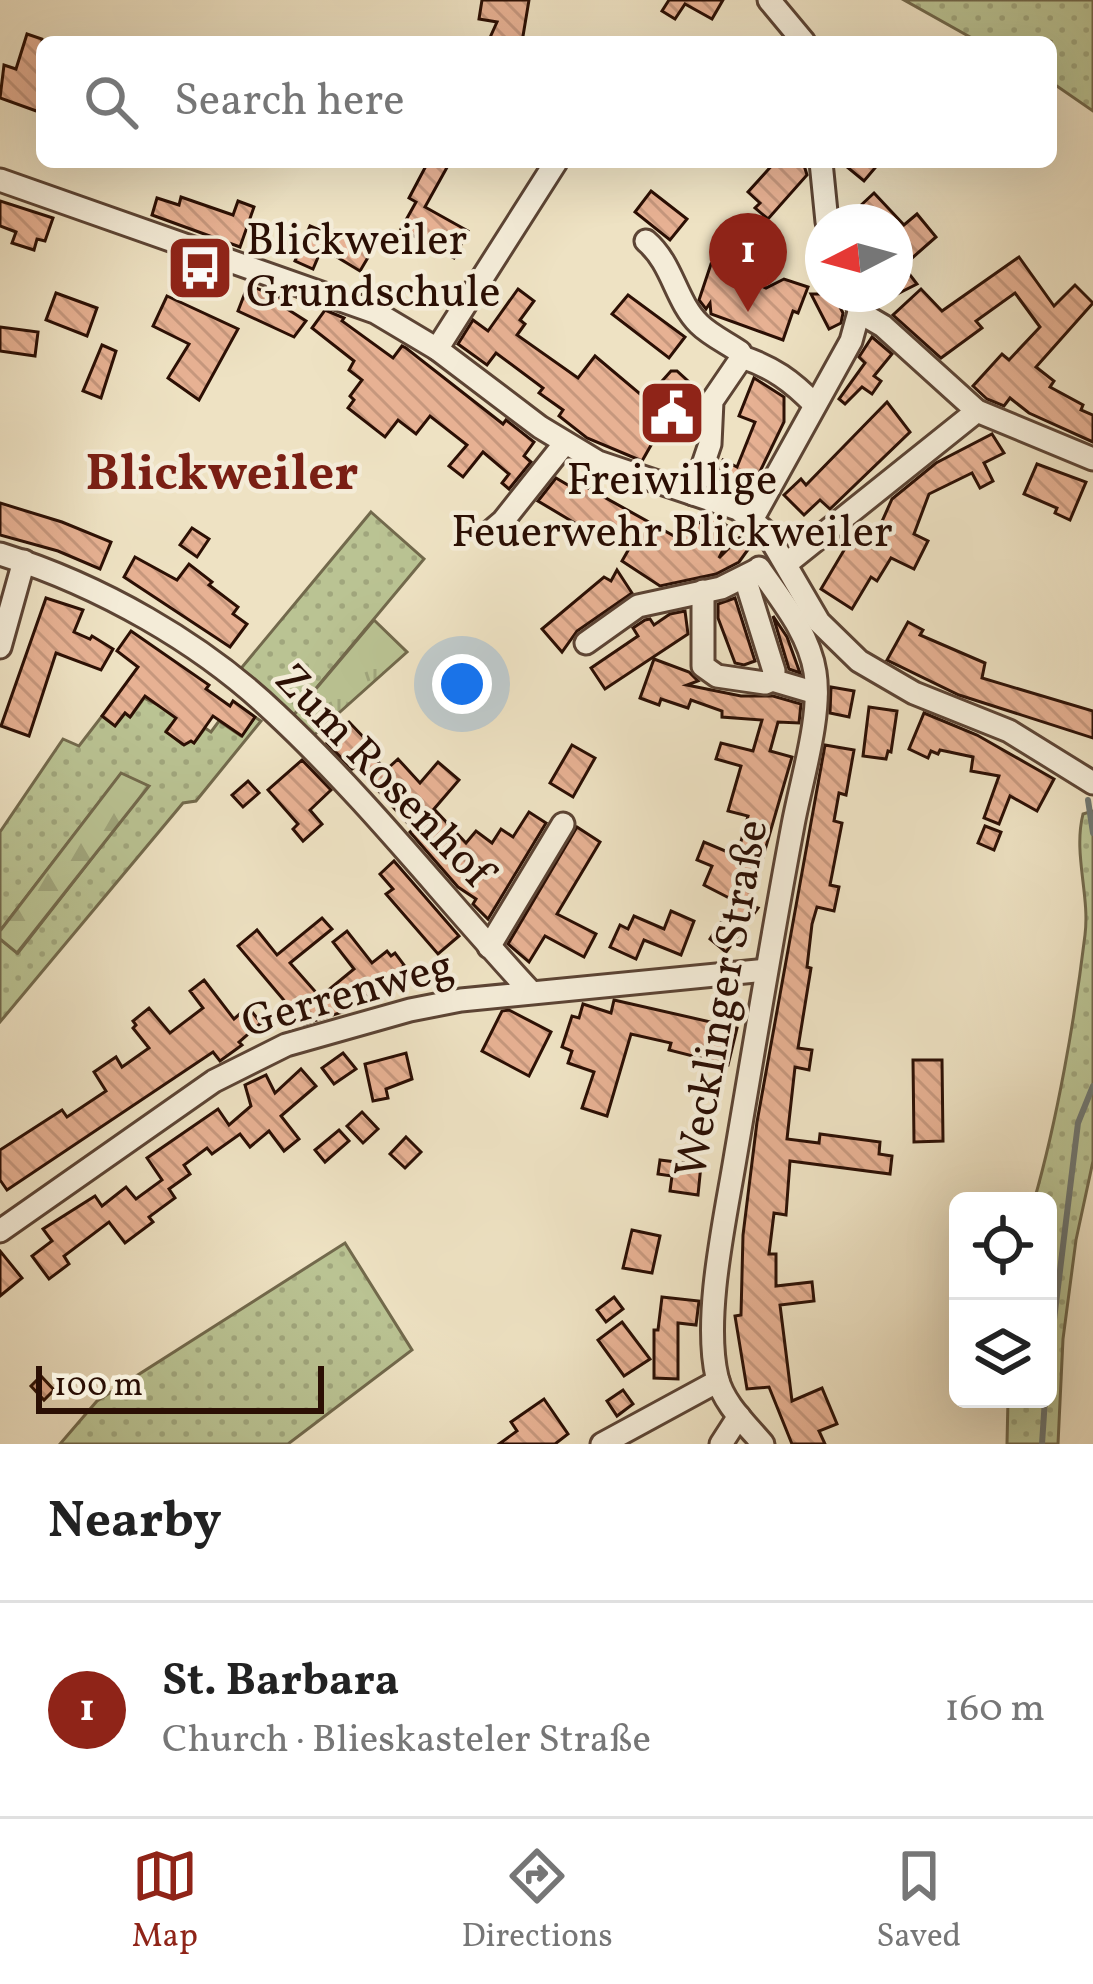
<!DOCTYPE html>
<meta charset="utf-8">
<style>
:root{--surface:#fff;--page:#f2f2f2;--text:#222;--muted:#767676;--line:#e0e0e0;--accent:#8f2418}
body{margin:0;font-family:Vollkorn,serif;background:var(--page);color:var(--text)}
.controls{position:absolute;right:36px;bottom:36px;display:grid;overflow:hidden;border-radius:18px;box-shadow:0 12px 48px #0002}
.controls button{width:108px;height:108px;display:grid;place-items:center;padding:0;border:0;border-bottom:3px solid var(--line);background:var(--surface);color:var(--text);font:60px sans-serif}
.compass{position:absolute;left:805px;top:204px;width:108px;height:108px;border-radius:50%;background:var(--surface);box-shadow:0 12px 48px #0002;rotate:264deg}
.scale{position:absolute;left:36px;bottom:30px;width:288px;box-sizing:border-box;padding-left:12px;border:6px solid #2b0f04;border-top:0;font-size:33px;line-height:42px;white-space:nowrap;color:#2b0f04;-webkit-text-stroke:9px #f4ecd8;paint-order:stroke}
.you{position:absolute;left:462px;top:684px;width:42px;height:42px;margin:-30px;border:9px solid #fff;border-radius:50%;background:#1a73e8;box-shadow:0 0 0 18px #1a73e833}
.badge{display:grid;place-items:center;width:78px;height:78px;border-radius:50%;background:var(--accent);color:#fff;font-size:39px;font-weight:700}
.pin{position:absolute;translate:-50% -99px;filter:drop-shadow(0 3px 6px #0008)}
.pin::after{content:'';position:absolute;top:63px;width:42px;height:36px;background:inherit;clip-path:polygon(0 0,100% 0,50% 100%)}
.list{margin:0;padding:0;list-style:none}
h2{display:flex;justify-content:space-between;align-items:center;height:156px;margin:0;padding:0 48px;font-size:51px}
h2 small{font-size:39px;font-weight:400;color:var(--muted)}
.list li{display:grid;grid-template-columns:78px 1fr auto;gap:36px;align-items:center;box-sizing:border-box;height:216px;padding:0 48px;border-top:3px solid var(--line)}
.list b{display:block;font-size:45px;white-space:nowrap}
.list p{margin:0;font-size:39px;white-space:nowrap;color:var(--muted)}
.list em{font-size:39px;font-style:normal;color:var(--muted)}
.icon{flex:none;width:66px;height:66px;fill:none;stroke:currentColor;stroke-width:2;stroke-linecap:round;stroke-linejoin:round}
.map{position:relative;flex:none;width:1093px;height:1444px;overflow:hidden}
.search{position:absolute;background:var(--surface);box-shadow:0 12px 48px #0002;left:36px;right:36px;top:36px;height:132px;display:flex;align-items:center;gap:30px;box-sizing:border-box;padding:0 42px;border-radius:18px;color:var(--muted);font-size:45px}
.sheet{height:372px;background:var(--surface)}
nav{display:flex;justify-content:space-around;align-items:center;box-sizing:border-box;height:168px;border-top:3px solid var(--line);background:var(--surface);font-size:33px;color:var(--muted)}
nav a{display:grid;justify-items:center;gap:6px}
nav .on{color:var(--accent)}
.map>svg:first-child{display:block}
.grass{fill:url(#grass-dots);stroke:#72694c;stroke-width:3}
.forest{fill:url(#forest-firs);stroke:#72694c;stroke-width:3}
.park{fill:url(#park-tufts);stroke:#72694c;stroke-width:3}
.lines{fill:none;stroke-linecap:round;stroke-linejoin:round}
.stream{stroke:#6f7772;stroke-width:6}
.building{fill:url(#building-back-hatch);stroke:#2b0f04;stroke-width:3}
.minor-casing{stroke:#5c4434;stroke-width:27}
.minor{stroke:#f4ecd8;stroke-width:21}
.labels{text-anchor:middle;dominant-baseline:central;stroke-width:9;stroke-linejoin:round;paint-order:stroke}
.poi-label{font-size:45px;fill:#2b0f04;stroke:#f4ecd8;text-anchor:start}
.street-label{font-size:45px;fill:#2b0f04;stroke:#f4ecd8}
.quarter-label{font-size:51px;font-weight:bold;fill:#7a1f14;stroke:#f4ecd8}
</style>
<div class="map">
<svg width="1093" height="1444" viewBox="0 0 1093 1444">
<defs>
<pattern id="grass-dots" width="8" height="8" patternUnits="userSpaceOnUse" patternTransform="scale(3)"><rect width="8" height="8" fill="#bac393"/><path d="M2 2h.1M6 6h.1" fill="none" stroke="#a0a67d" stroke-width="1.8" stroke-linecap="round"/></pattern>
<pattern id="forest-firs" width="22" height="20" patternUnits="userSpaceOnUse" patternTransform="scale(3)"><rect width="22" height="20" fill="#bac393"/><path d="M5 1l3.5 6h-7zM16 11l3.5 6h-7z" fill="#a0a67d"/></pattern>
<pattern id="park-tufts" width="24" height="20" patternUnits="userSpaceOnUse" patternTransform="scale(3)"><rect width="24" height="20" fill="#bac393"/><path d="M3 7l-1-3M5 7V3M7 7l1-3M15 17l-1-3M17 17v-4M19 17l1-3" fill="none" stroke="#a0a67d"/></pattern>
<pattern id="building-back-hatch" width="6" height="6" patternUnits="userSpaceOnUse" patternTransform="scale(3)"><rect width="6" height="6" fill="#e7b193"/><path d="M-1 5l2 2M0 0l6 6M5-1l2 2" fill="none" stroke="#c6977d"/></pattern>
</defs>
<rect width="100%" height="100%" fill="#eee2c3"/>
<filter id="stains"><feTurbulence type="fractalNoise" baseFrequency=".00167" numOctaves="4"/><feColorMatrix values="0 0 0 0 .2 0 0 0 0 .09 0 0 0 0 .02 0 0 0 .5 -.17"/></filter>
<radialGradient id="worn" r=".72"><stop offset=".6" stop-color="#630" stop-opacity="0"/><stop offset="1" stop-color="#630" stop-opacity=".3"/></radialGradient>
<!-- grass -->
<g class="grass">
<path d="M904,0H1093V111L1051,82V42H979Z"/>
<path d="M371,512L424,559L293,716L238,672Z"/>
<path d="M144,698L158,705L181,698L177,731L170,726L166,731L182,744L187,738L194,743L205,728L211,732L219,721L241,736L255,717L261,721L196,801L183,803L0,1022V939L18,953L148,786L121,774L0,931V832L63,739L79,746L102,716L115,726L125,713L131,716Z"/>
<path d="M1093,811V1161L1076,1240L1063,1339L1058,1444H1007L1008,1399H1048V1201H1034C1057,1121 1075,1018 1085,935C1090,895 1073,854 1083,814Z"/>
<path d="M345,1243L412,1350L288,1444H60L97,1401Z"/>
</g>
<!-- forest -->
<path class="forest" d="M121,773L149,786L17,953L0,939V931Z"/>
<!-- park -->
<path class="park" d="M374,620L407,652L312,737L293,716Z"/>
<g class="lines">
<!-- stream -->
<g class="stream">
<path d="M1088,800L1093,833"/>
<path d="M1048,1369L1078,1123L1093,1086"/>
<path d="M1042,1444L1045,1399"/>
</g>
</g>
<!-- building -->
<g class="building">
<path d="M482,0H529L522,42H488L497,22L479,19Z"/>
<path d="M669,0H723L712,19L685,4L675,19L662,11Z"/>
<path d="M27,34L42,39V113L0,98L4,65L16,69Z"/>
<path d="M428,162H450L425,207L468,231L454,258L401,229L416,202L409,198Z"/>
<path d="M775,162H803L807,175L768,219L755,208L760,203L748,192Z"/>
<path d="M841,162H880L864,181Z"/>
<path d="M651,191L687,219L670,240L635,212Z"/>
<path d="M874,193L904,225L917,214L936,237L903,266L917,284L895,295V222H843Z"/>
<path d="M181,197L233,215L238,201L254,207L240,247L152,215L157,198L179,205Z"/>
<path d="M0,201L53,218L45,241L37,239L34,250L12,243L16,232L0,226Z"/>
<path d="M310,226L331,235L333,230L345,234L373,249L360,271L322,248L313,269L295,261Z"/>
<path d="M1019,257L1054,306L1075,285L1093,303L1036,367L1054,381L1050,387L1083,405L1081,410L1093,415V442L1029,413L1010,398L1004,406L987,399L973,386L1002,354L1009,360L1040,327L1015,293L976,321L982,328L941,358L893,315L921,289L942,311Z"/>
<path d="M711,264L766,288L784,279L808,287L798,313L793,311L783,340L711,314L710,303L706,309L699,300Z"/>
<path d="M248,285L287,300L284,307L306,321L294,337L238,311Z"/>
<path d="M518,289L534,301L520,320L525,324L517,335L578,378L595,356L646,399L671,371H677L698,390L654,440L642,461L587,438L559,416L563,410L539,393L543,388L496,353L487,365L458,344L473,320L488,331Z"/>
<path d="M56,293L97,308L87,336L46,320Z"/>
<path d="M811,294H833L843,313L841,323L829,329Z"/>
<path d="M628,295L685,337L669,358L612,314Z"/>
<path d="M167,296L238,329L199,400L168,378L189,344L153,326Z"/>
<path d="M325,310L344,318L342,321L393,358L402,346L406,348L503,424L506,420L534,442L524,456L531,462L509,489L502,483L509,474L483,452L463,477L449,466L467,445L430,416L416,434L398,420L385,437L348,408L354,400L350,396L362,380L349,370L354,361L312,328Z"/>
<path d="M0,327L38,332L35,356L0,351Z"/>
<path d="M872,337L892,354L874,376L881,381L872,394L862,387L845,404L839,399L865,363L859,357Z"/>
<path d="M102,345L116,351L101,398L83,391Z"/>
<path d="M754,378L784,397V422L749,494L715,476L723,460L737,467L755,422L739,416Z"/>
<path d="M887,402L910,432L830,509L820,500L804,515L784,495L801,479L806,485Z"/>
<path d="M992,434L1004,453L984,463L993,481L980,488L972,473L929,494L914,534L928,541L914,569L891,558L877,581L871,577L852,609L821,589L853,535L871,546L892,499L936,463Z"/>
<path d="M1037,464L1086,482L1070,520L1055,513L1057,508L1024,494Z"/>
<path d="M556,478L573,488L577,482L674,536L689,515L703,525L710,515L716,518L733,530L719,558L741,536L752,544L739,562L716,574L660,586L622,561L630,547L601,531L598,537L538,501Z"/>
<path d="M0,503L62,522L111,542L100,569L58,551L0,535Z"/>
<path d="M192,528L209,539L197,557L180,545Z"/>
<path d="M135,557L177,580L189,564L212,582L209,585L238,607L233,614L247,624L230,647L124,577Z"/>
<path d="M617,570L632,593L577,631L562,652L542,629L604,577L611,581Z"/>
<path d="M46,598L83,610L74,632L90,639L92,636L113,649L101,670L56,653L29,736L1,726Z"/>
<path d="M735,598L755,661L744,665L735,663L718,618V604Z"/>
<path d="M685,611L688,634L605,689L591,668L638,636L633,628L645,620L650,619L654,625L670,614Z"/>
<path d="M773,616L787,637L800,673L789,669Z"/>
<path d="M908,622L923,630L920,635L985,663L982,678L1093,711V738L959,695L887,660Z"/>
<path d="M131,631L209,685L206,689L230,706L233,701L255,717L242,736L213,716L194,743L191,741L184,745L166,732L176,718L145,696L130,717L125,713L115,726L102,716L138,667L117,651Z"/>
<path d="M654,659L689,672L698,681L687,685L741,696H773L801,704L799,723L778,722L770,751L792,757L749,905L758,908L726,952L710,939L735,901L704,885L712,866L697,860L704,842L737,856L748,816L728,811L741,766L716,759L721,743L753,751L762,720L722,717V711L691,700L688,708L661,699L659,705L640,698Z"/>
<path d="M831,687L854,691L849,717L830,713Z"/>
<path d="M869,707L897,711L891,752L888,751L886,759L863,756Z"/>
<path d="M924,713L977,735L1054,779L1037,811L1010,796L999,824L984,818L999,776L971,771L973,757L940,750L938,754L931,751L928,758L909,749Z"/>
<path d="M349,722L370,744L365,748L386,770L398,759L420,783L438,762L459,780L434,809L466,843L476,831L492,843L501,829L513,837L529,812L546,823L488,919L473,904L476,899L458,887L410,832L413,829L356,766L352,769L327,743Z"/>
<path d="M572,745L595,758L573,797L550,783Z"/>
<path d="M825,745L854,750L846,795L839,793L834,821L842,823L830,885L839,887L834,911L817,907L812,924L807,967L811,968L798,1048L812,1050L809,1070L795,1067L787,1139L819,1143L820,1134L880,1142L879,1154L892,1156L890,1174L790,1161L786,1215L774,1213L769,1254H776V1286L812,1282L814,1301L780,1305L792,1401L822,1388L837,1424L819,1431L825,1444H792L769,1387L747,1389L735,1316L741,1315L743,1235L757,1122Z"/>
<path d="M302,760L331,790L310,810L322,824L303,841L293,829L298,824L268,790Z"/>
<path d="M248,781L259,793L243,807L232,795Z"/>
<path d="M985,826L1001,832L994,850L978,843Z"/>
<path d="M577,827L600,842L557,914L596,934L584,957L545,936L529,962L508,944Z"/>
<path d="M394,861L459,936L438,954L386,894L393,889L380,874Z"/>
<path d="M671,911L694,921L681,955L644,940L636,959L610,947L620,925L628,929L634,916L664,929Z"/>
<path d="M322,918L332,929L290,963L320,997L354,969L333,942L347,931L372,963L387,951L391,956L395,953L404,965L401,969L405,974L387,988L383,983L349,1010L304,1024L238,946L257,930L277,955Z"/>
<path d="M204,980L234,1019L248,1007L261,1023L239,1042L242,1045L220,1061L213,1052L7,1190L0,1180V1150L62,1110L67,1117L106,1091L94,1072L116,1057L122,1067L149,1048L133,1028L136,1025L133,1021L149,1008L170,1033L203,1008L190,991Z"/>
<path d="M614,1000L737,1028L728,1065L669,1050L671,1043L631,1034L607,1116L582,1108L594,1072L568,1063L572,1051L562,1047L572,1016L579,1018L583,1004L611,1013Z"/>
<path d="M509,1010L551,1032L529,1076L482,1051L502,1011Z"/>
<path d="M343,1053L356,1069L334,1084L322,1068Z"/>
<path d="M406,1053L412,1079L386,1089L388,1098L373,1101L365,1064Z"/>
<path d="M913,1060H942L943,1141L914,1142Z"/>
<path d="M301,1069L316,1086L281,1116L299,1139L284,1151L269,1131L250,1147L240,1134L212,1154L207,1148L184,1165L190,1174L169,1189L175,1198L149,1217L153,1222L125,1243L109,1222L64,1256L69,1264L49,1279L32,1256L52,1241L43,1229L95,1196L102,1206L126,1187L136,1199L162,1180L147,1158L218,1109L229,1125L251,1106L245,1085L266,1075L275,1093Z"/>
<path d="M362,1112L378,1129L363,1143L347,1126Z"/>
<path d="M339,1130L349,1141L325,1162L315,1150Z"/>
<path d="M406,1137L421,1152L405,1168L390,1154Z"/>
<path d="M660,1160L701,1165L698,1195L670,1191L672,1176L658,1174Z"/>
<path d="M632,1230L660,1236L652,1273L623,1268Z"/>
<path d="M0,1251L22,1278L0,1296Z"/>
<path d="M614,1297L623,1309L606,1322L597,1310Z"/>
<path d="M662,1297L699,1301L696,1325L678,1323V1379L654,1378V1330H658Z"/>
<path d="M622,1322L650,1359L624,1376L598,1340Z"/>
<path d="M41,1376L54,1390L44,1400L31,1386Z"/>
<path d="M623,1390L633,1404L617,1416L607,1401Z"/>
<path d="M544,1399L568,1434L555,1444H499L517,1431L511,1422Z"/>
</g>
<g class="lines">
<!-- minor casing -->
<g class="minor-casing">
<g id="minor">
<path d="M769,0L804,42"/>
<path d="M821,162L827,222"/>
<path d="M0,180L375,312L437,349L540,427L598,462L738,509L767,533L819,622L859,661L914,693L1009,731L1093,783"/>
<path d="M646,241C673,264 675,300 699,324C710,335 727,343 740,352L742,357L712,401L710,444L693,494"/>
<path d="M859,312L883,326L977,411L1093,459"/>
<path d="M437,349L556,162"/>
<path d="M742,357C772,367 792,381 814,404"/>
<path d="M753,518L851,341L859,312L855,294"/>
<path d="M489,533L503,521L565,443"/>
<path d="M0,554C99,585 201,642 276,714C367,799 445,899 530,991"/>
<path d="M786,564L977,411"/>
<path d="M759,568C781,600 809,633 815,672C822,716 801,781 793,825C772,936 754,1048 735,1159C725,1220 703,1317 717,1377C723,1403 746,1424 763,1444"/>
<path d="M703,591V666L717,676L765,683L772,680L774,671L745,578"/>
<path d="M586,643L638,606L721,588L755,571"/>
<path d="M0,647L24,561"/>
<path d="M772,680L816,693"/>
<path d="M489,947L563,824"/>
<path d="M0,1231L214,1081L286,1045L410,1010L461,1000L766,970"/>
<path d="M602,1444L718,1381"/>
<path d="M721,1444L739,1416"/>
</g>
</g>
<!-- minor -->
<use href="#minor" class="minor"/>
</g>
<!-- icons -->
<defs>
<g id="bus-square" transform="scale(3.45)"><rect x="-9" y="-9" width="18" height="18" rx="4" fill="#8f2418" stroke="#f4ecd8"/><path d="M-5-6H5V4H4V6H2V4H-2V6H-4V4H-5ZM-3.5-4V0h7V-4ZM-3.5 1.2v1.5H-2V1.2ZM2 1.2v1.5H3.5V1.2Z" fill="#fff"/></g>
<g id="civic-square" transform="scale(3.45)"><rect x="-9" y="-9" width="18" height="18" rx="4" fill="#8f2418" stroke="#f4ecd8"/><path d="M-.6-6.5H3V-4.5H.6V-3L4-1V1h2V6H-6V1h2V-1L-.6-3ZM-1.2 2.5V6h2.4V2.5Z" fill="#fff"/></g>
</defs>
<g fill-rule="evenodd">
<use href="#bus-square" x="200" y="268"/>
<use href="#civic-square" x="672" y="413"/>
</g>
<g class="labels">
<!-- poi labels -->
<g class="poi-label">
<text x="246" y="242">Blickweiler<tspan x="246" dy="52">Grundschule</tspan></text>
<text x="672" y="482" text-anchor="middle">Freiwillige<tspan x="672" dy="52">Feuerwehr Blickweiler</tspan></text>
</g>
<!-- street labels -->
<g class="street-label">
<text transform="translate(382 777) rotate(46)">Zum Rosenhof</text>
<text transform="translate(348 996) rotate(-16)">Gerrenweg</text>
<text transform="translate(724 999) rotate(-80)">Wecklinger Straße</text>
</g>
<!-- quarter labels -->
<g class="quarter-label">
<text x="222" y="475">Blickweiler</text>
</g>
</g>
<rect width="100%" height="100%" filter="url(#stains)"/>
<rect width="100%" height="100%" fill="url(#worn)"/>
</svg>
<div class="controls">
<button><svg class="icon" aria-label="locate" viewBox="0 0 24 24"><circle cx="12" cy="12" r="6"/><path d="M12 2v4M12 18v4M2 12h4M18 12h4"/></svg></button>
<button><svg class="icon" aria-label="layers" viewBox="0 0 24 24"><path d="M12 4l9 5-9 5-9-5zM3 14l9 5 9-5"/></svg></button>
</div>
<svg class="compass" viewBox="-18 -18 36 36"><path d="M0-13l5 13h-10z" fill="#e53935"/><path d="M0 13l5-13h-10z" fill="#767676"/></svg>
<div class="scale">100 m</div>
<div class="you"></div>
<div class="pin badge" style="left:748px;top:312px">1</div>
<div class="search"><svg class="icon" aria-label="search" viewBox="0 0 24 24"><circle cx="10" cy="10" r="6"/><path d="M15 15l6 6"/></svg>Search here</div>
</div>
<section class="sheet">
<h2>Nearby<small></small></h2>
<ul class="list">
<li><span class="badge">1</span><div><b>St. Barbara</b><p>Church · Blieskasteler Straße</p></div><em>160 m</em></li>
</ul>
</section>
<nav>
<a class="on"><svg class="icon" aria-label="map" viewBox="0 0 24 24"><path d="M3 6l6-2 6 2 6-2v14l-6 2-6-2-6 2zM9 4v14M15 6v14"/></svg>Map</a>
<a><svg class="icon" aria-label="directions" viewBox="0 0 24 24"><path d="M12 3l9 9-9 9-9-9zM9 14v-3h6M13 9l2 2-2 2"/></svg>Directions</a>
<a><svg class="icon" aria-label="saved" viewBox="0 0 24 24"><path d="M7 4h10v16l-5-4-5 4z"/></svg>Saved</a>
</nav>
